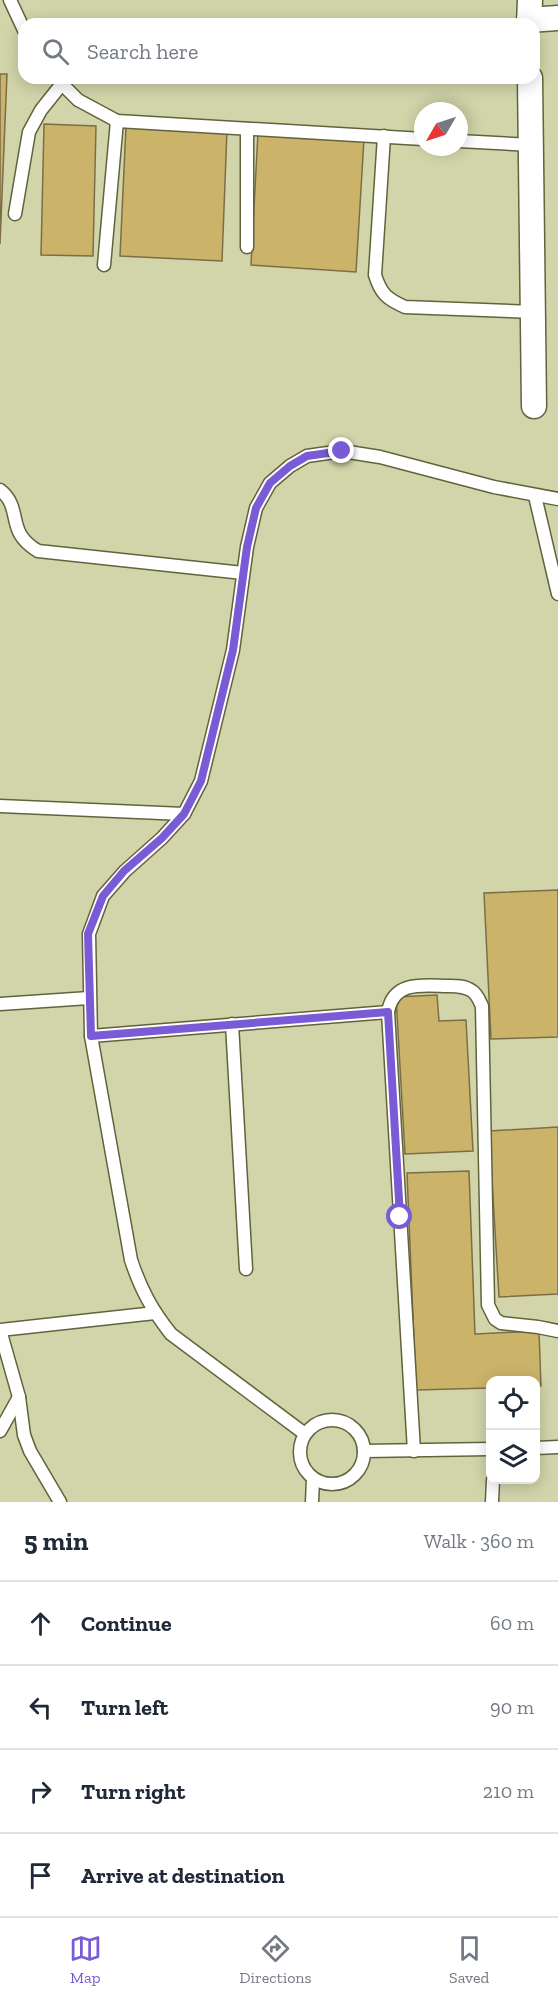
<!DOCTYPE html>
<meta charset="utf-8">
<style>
:root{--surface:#fff;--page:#f2f2f3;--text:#1f2937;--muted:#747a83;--line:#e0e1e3;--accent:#795bd5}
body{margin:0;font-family:"Zilla Slab",serif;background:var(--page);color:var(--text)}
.controls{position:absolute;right:18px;bottom:18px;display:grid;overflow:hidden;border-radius:12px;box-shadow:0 3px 15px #0003}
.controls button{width:54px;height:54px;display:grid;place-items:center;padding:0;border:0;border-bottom:2px solid var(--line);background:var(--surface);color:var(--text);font:30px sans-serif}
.compass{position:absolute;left:414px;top:102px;width:54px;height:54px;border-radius:50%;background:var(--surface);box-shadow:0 3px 15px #0003;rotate:231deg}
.stop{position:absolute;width:18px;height:18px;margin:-14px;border:4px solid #795bd5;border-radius:50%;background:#fff}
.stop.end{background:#795bd5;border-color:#fff;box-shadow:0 2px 6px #0008}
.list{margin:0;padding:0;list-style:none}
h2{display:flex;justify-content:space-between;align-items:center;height:78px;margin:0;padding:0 24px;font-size:26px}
h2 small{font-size:20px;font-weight:400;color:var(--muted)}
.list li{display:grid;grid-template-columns:39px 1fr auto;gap:18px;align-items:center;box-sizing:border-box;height:84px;padding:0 24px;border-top:2px solid var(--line)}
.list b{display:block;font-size:22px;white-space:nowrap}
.list em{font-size:20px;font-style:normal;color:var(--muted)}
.icon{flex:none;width:33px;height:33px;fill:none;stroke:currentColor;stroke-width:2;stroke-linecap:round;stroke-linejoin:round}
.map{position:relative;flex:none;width:558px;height:1502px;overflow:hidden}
.search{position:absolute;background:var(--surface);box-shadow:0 3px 15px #0003;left:18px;right:18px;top:18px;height:66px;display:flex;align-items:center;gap:15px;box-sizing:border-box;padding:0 21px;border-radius:18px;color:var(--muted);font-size:22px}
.sheet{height:414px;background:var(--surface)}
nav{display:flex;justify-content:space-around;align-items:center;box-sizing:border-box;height:84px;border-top:2px solid var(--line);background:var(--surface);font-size:16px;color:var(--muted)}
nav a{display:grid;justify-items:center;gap:3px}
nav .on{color:var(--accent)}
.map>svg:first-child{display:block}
.building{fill:#cbb36a;stroke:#7b6e47;stroke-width:1.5}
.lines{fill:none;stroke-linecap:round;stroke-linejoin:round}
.lane-casing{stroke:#61633c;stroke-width:15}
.street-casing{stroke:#61633c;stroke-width:27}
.lane{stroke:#fff;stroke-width:12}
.street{stroke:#fff;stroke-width:24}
.route{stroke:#795bd5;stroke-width:8}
</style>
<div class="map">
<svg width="558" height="1502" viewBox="0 0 558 1502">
<rect width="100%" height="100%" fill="#d2d5a9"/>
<!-- building -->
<g class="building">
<path d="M0,74H7L0,244Z"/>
<path d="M44,124L96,126L93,256L41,255Z"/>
<path d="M126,126L227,130L222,261L120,256Z"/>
<path d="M258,132L364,139L356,272L251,265Z"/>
<path d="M558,890V1037L491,1039L484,893Z"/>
<path d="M437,995L439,1021L466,1020L473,1151L405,1154L396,997Z"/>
<path d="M558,1127V1294L499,1297L489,1131Z"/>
<path d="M469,1171L475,1334L539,1331L541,1386H536V1380H490V1388L416,1390L407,1173Z"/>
</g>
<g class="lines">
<!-- lane casing -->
<g class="lane-casing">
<g id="lane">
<path d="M10,0L24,30"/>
<path d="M56,78L78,100L117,121L423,139"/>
<path d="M247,129V247"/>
<path d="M384,136L375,275C381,294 387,299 405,307L533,312"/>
<path d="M459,141L531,145"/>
<path d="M15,214L29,132L41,110L61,85"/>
<path d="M104,265L117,121"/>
<path d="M0,490C24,509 4,531 38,551L243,573"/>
<path d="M535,496L558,594"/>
<path d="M0,806L184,814"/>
<path d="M0,1004L89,998"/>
<path d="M232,1024L246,1269"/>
<path d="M91,1036L388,1012"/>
<circle cx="332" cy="1452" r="32"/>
<path d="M0,1431L19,1397"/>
<path d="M305,1434L171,1334C152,1310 141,1290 131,1260L91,1036L89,934L103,896L125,871L162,838L184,814L201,781L233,650L247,547L256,508L270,483L290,466L307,456L342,451L380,457L494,487L558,499"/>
<path d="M536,1448L558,1447"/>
<path d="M364,1451L490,1449"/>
<path d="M414,1451L388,1012C393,982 420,985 444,986C453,986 464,985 472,991C477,994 479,1000 482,1006L488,1305L495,1319L501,1323L538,1327L558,1331"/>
<path d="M60,1502L30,1451L24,1435L19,1397L0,1330L155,1313"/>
<path d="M312,1502L313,1479"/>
<path d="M492,1502L493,1480"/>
</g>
</g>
<!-- street casing -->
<g class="street-casing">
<g id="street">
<path d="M529,20L558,18"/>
<path d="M529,24L530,0"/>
<path d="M530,78L534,406"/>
</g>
</g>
<!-- lane -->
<use href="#lane" class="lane"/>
<!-- street -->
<use href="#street" class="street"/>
</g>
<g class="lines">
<!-- route -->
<path class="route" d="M342,451L307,456L290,466L270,483L256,508L247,547L233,650L201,781L184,814L162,838L124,871L103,896L88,934L91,1036L388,1012L400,1217"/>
</g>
</svg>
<div class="controls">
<button><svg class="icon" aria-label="locate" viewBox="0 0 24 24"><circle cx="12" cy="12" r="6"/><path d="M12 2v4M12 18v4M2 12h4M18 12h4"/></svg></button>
<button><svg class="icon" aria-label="layers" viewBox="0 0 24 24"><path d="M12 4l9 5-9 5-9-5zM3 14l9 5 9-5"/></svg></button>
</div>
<svg class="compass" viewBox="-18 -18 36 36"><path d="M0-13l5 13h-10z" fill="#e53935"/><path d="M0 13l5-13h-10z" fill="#747a83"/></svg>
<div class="stop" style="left:400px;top:1217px"></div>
<div class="stop end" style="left:342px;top:451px"></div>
<div class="search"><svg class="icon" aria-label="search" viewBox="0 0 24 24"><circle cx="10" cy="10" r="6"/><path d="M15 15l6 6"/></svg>Search here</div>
</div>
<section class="sheet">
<h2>5 min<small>Walk · 360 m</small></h2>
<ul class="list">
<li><svg class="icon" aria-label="ahead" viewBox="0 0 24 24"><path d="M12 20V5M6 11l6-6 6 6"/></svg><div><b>Continue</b></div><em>60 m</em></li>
<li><svg class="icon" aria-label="left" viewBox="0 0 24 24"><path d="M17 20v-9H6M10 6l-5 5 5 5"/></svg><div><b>Turn left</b></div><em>90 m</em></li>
<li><svg class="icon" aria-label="right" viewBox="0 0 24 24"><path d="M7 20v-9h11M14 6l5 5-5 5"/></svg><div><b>Turn right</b></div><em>210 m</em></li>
<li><svg class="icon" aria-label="arrive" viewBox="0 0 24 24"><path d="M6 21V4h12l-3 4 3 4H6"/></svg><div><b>Arrive at destination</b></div></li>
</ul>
</section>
<nav>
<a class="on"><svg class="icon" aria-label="map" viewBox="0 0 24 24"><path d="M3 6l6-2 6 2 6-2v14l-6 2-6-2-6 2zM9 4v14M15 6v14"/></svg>Map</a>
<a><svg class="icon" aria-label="directions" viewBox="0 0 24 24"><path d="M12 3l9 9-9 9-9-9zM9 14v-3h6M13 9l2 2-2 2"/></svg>Directions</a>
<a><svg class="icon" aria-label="saved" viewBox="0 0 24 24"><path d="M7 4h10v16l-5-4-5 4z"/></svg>Saved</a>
</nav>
